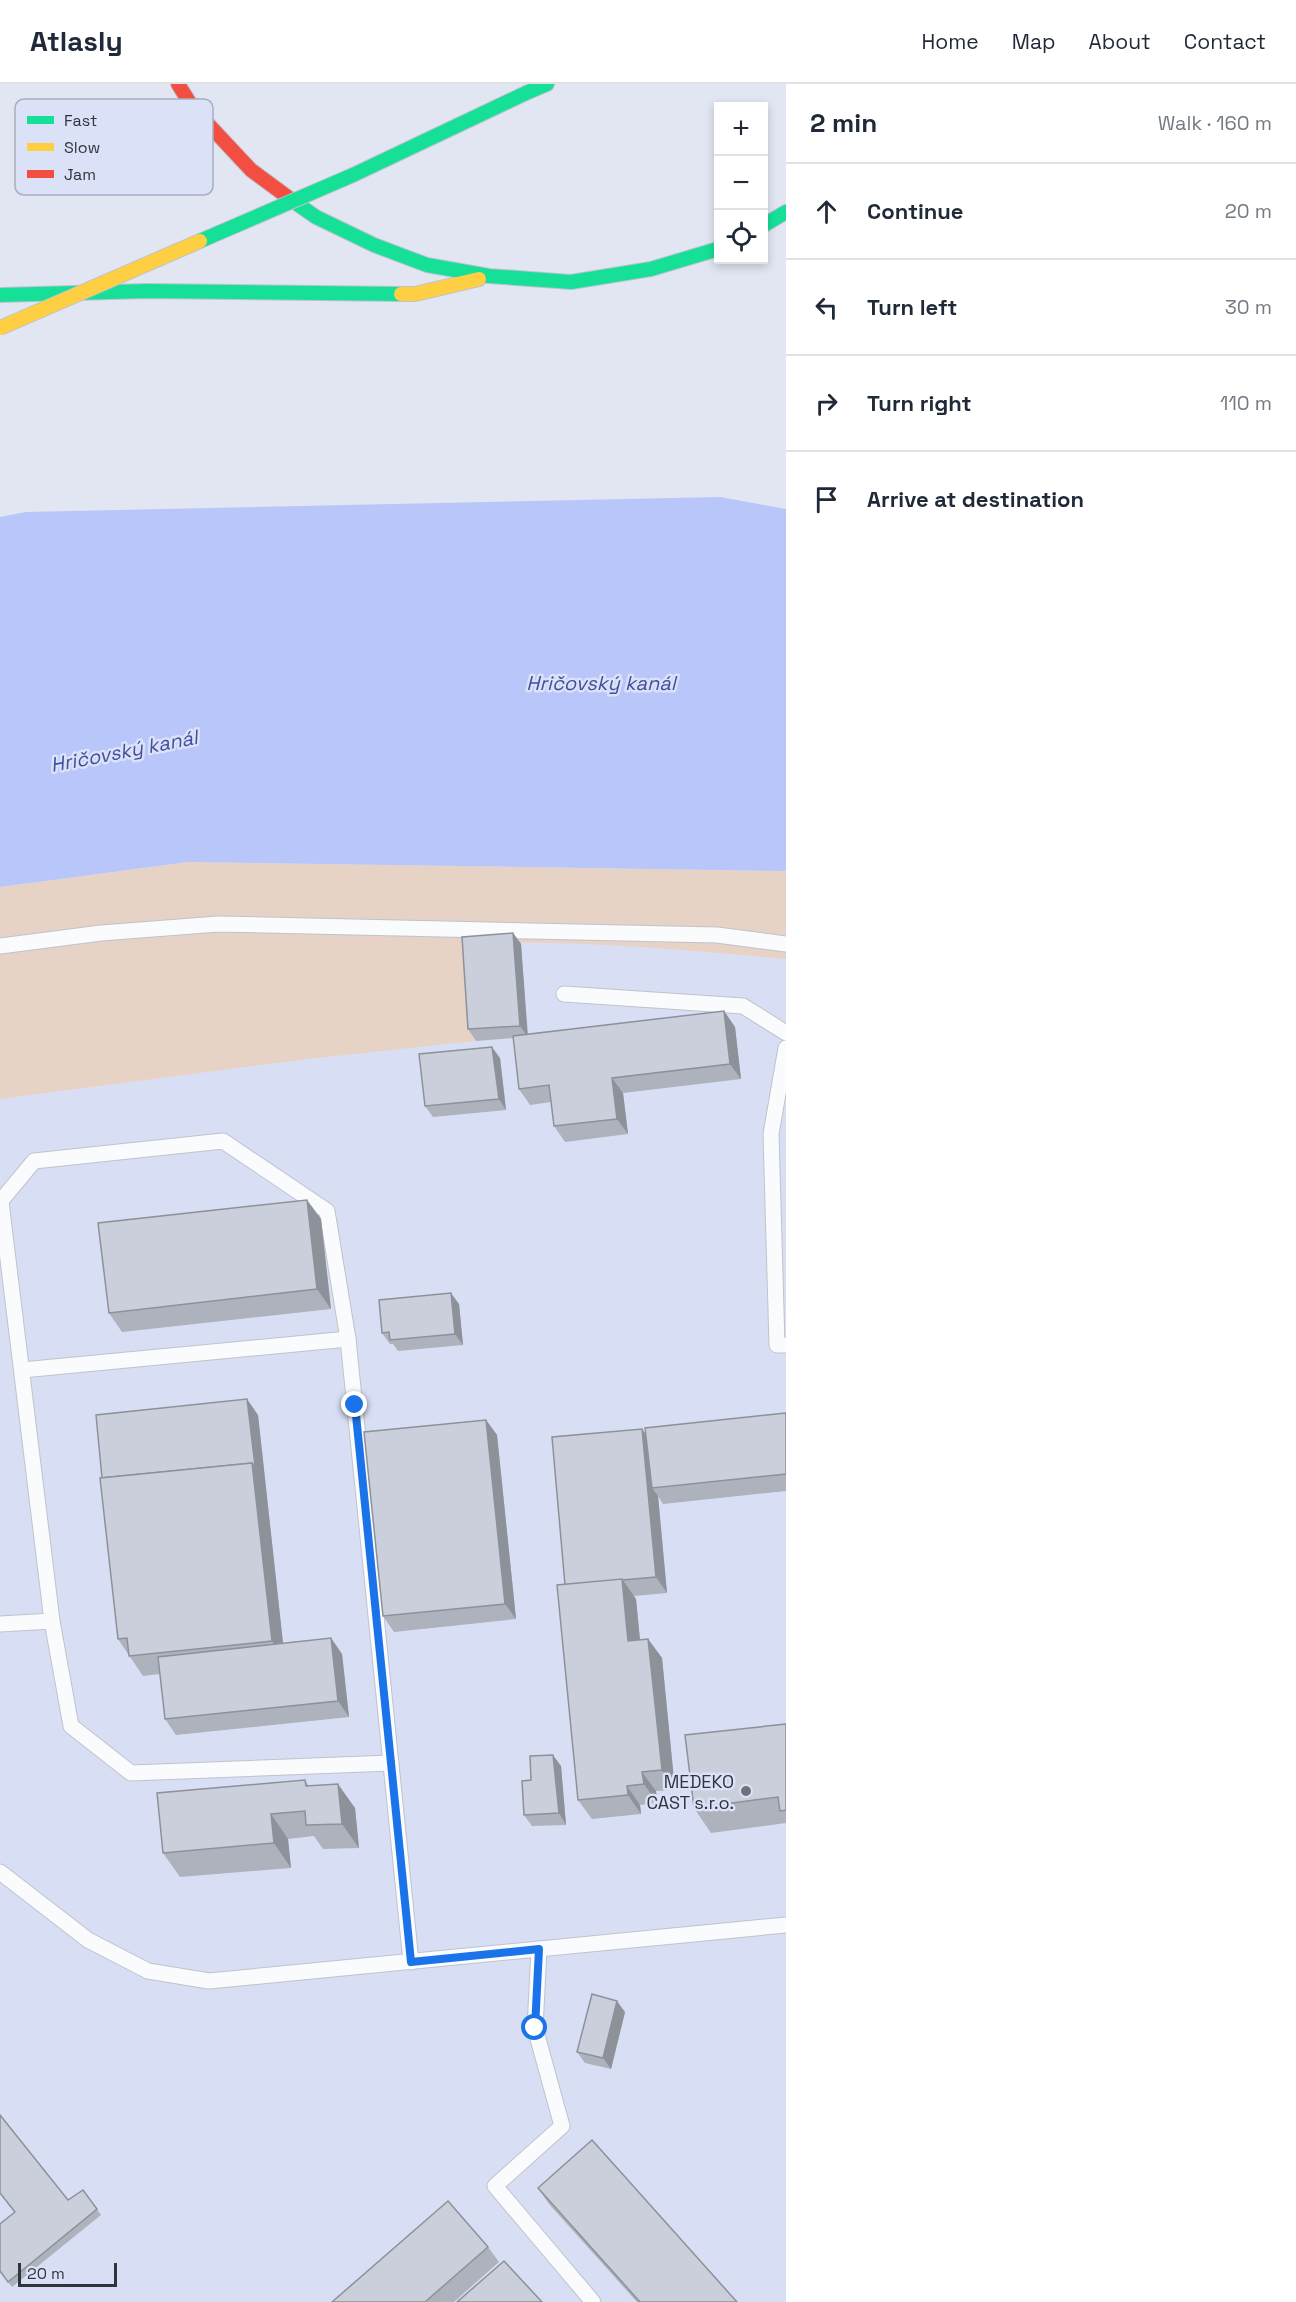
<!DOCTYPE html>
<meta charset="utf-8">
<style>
:root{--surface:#fff;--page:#f2f2f3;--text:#1f2937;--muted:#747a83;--line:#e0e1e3}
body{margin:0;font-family:"Space Grotesk",sans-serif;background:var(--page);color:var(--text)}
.controls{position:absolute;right:18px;top:18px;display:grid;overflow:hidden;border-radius:0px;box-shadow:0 3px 9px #0003}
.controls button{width:54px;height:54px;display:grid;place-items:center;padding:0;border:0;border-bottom:2px solid var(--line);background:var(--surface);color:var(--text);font:30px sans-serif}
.scale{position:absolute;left:18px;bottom:15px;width:99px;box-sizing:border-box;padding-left:6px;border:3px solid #31343c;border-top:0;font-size:16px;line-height:21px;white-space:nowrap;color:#31343c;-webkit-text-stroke:4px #dbe2f8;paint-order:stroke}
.stop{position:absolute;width:18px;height:18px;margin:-14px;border:4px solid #1a73e8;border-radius:50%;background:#fff}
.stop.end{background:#1a73e8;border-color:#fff;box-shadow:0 2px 6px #0008}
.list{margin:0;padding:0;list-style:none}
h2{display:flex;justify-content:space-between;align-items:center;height:78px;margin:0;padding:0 24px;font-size:26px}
h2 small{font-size:20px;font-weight:400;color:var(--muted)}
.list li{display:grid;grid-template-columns:39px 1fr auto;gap:18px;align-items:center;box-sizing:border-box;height:96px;padding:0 24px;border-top:2px solid var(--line)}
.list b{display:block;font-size:22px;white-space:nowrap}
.list em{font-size:20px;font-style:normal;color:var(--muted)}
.icon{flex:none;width:33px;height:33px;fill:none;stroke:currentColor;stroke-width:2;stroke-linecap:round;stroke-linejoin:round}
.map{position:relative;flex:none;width:786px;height:2218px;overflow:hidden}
header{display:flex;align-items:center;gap:36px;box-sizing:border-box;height:84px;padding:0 30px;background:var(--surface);border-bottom:2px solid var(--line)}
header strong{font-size:28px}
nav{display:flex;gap:33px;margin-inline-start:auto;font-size:21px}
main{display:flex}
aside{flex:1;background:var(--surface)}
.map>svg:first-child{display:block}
.built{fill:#d8dff4}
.green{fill:#e6d3c5}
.water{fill:#b8c6fa}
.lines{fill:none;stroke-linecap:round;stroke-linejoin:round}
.lane-casing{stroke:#bfc3cc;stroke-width:17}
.fast-casing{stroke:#bfc3cc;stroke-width:16}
.slow-casing{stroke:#bfc3cc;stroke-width:16}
.jam-casing{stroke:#bfc3cc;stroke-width:16}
.lane{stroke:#fafbfd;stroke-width:15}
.fast{stroke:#16e098;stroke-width:14}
.slow{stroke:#ffcf43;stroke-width:14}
.jam{stroke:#f24e42;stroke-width:14}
.fast-bridge-casing{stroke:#bfc3cc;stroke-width:16;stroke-linecap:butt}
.slow-bridge-casing{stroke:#bfc3cc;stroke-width:16;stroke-linecap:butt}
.fast-bridge{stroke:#16e098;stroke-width:14}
.slow-bridge{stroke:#ffcf43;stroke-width:14}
.wall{fill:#aeb2bc}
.shaded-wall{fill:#8d9199}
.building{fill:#cacfdb;stroke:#8d9199;stroke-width:1.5}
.route{stroke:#1a73e8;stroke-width:8}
.poi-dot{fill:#6f727c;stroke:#dbe2f8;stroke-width:2}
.labels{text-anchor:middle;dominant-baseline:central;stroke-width:5;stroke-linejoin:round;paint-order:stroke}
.poi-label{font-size:18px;fill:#31343c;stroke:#dbe2f8;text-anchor:end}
.water-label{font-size:20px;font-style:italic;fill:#404f9f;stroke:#dbe2f8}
.key{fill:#dbe2f8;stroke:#a8aec0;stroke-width:1.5}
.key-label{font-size:16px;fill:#31343c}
</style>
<header>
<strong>Atlasly</strong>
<nav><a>Home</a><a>Map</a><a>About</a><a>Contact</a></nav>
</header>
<main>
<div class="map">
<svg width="786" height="2218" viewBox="0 0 786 2218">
<rect width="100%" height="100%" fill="#e1e6f2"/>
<!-- built -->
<path class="built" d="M524,858L620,861L786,875V2218H0V1015L309,975L476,957L468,860Z"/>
<!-- green -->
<path class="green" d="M188,778L786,787V875C680,866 575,855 469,860L476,957L309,975L0,1015V803Z"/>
<!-- water -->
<path class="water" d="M720,413L786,425V787L188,778L0,803V433L26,428Z"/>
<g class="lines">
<!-- lane casing -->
<g class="lane-casing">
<g id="lane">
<path d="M0,862L101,849L218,840L717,851L786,860"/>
<path d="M564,910L743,922L786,949"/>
<path d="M786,964L771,1050L777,1261H786"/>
<path d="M0,1118L34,1077L223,1057L327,1127L348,1255L411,1878"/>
<path d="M22,1286L348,1255"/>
<path d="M52,1537L71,1642L131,1689L391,1679"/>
<path d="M0,1540L52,1537L1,1118"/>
<path d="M0,1788L88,1856L148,1887L209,1897L786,1841"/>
<path d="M539,1865L535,1944L562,2042L495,2102L593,2218"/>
</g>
</g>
<!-- fast casing -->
<g class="fast-casing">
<g id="fast">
<path d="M526,9L547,0"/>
<path d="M293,117L316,133L374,161L427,181L489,192L571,198L651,185L718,165"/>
<path d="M764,141L786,128"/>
<path d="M0,211L148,207L401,210"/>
</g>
</g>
<!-- slow casing -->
<g class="slow-casing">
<path id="slow" d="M401,210H415L479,195"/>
</g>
<!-- jam casing -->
<g class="jam-casing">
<path id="jam" d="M178,0L193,24L251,86L293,117"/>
</g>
<!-- lane -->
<use href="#lane" class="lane"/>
<!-- fast -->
<use href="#fast" class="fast"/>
<!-- slow -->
<use href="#slow" class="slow"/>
<!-- jam -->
<use href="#jam" class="jam"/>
<!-- fast-bridge casing -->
<g class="fast-bridge-casing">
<path id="fast-bridge" d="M200,157L353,91L526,9"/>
</g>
<!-- slow-bridge casing -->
<g class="slow-bridge-casing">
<path id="slow-bridge" d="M0,244L200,157"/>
</g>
<!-- fast-bridge -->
<use href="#fast-bridge" class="fast-bridge"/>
<!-- slow-bridge -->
<use href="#slow-bridge" class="slow-bridge"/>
</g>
<!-- wall -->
<g class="wall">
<path d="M513,849L521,860L527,951L724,927L735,943L741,995L623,1009L628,1050L565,1058L554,1042L551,1018L530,1021L519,1005L513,954L476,957L468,945Z"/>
<path d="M500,974L506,1026L433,1033L425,1022Z"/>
<path d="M307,1116L321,1135L331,1225L122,1248L109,1229Z"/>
<path d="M459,1220L463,1261L398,1267L393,1260H390L382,1249Z"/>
<path d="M786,1329V1407L663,1420L658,1412L667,1509L634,1512L636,1515L640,1556L648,1555L662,1574L675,1706L656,1707L657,1719L640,1721L641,1730L592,1735L578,1716L565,1501L642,1345L646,1351Z"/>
<path d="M258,1331L283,1560L331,1554L342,1570L349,1633L176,1651L165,1635L160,1590L143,1592L118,1555L102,1394Z"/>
<path d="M486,1336L497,1351L516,1535L394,1548L383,1532Z"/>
<path d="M786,1640V1739L711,1749L694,1724Z"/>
<path d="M561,1682L566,1741L532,1742L524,1731L531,1696Z"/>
<path d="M305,1696L309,1702L355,1724L359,1764L323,1765L314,1752L288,1755L291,1784L180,1793L163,1769Z"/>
<path d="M625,1928L611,1985L585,1979L577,1968Z"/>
<path d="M538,2104L737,2218H637L549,2120Z"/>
<path d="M83,2106L101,2131L12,2203L0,2188L68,2116Z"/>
<path d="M488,2163L499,2178L454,2218H332Z"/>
</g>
<!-- shaded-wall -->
<g class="shaded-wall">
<path d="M513,849L521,860L528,953L520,942Z"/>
<path d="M724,927L735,943L741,995L730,980Z"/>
<path d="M492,963L500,974L506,1026L499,1015Z"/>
<path d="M612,994L623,1009L628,1050L617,1035Z"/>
<path d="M307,1116L321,1135L331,1225L317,1205Z"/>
<path d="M451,1209L459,1220L463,1261L455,1250Z"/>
<path d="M247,1315L258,1331L285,1577L272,1557L252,1379Z"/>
<path d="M486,1336L497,1351L516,1535L505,1520Z"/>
<path d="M642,1345L653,1360L652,1404L658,1412L667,1509L656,1493Z"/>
<path d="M622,1495L636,1515L642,1577L628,1557Z"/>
<path d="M331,1554L342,1570L349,1633L338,1617Z"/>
<path d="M648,1555L662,1574L675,1706L662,1686Z"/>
<path d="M553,1671L561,1682L566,1741L559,1729Z"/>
<path d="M642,1688L656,1707L657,1719L644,1700Z"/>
<path d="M338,1700L355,1724L359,1764L342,1740Z"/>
<path d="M627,1702L640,1721L641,1730L628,1711Z"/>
<path d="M271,1730L288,1755L291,1784L274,1759Z"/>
<path d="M617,1917L625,1928L611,1985L603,1974Z"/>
</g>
<!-- building -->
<g class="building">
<path d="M513,849L520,942L468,945L462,853Z"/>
<path d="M724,927L730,980L612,994L617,1035L554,1042L549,1001L519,1005L513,952Z"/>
<path d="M492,963L499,1015L425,1022L419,970Z"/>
<path d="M307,1116L317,1205L109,1229L98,1139Z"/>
<path d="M451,1209L455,1250L390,1256L389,1248L382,1249L379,1216Z"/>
<path d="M247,1315L255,1382L252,1379L102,1394L96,1331Z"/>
<path d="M786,1329V1390L652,1404L645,1344Z"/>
<path d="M486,1336L505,1520L383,1532L364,1348Z"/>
<path d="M642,1345L656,1493L565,1501L552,1353Z"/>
<path d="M252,1379L272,1557L129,1572L127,1554L118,1555L100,1394Z"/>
<path d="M622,1495L628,1557L648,1555L662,1686L642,1688L644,1700L627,1702L628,1711L578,1716L557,1501Z"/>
<path d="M331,1554L338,1617L165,1635L158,1573Z"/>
<path d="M786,1640V1726L780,1727L778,1713L694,1724L685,1651Z"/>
<path d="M553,1671L559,1729L524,1731L522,1697L531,1696L530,1672Z"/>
<path d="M305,1696L306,1702L338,1700L342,1740L306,1741L305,1727L271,1730L274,1759L163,1769L157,1709Z"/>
<path d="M592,1910L617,1917L603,1974L577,1968Z"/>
<path d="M0,2031L68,2116L83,2106L97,2125L8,2198L0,2187V2140L15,2128L0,2109Z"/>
<path d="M592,2056L737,2218H640L538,2104Z"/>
<path d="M448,2117L488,2163L425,2218H332Z"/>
<path d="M504,2177L542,2218H457Z"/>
</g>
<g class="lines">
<!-- route -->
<path class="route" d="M355,1321L411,1878L539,1865L535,1944"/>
</g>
<!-- markers -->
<circle class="poi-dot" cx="746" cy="1707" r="6"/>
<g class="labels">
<!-- poi labels -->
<g class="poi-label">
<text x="734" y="1697">MEDEKO<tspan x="734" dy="21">CAST s.r.o.</tspan></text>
</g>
<!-- water labels -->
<g class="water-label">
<text x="601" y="599">Hričovský kanál</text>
<text transform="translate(124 667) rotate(-11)">Hričovský kanál</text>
</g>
</g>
<!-- legend -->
<rect x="15" y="15" width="198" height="96" rx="9" class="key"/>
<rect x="27" y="32" width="27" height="8" fill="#16e098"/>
<rect x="27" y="59" width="27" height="8" fill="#ffcf43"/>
<rect x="27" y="86" width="27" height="8" fill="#f24e42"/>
<g class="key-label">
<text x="64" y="42">Fast</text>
<text x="64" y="69">Slow</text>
<text x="64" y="96">Jam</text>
</g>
</svg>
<div class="controls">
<button>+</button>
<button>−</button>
<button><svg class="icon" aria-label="locate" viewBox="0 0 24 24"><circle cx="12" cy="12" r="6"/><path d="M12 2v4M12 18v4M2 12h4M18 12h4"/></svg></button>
</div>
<div class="scale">20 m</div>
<div class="stop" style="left:535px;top:1944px"></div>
<div class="stop end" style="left:355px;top:1321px"></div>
</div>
<aside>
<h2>2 min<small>Walk · 160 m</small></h2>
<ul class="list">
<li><svg class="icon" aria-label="ahead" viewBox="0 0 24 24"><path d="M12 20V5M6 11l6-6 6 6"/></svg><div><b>Continue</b></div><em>20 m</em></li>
<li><svg class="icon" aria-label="left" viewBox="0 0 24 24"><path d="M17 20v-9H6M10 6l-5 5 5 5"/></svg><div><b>Turn left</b></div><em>30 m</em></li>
<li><svg class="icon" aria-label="right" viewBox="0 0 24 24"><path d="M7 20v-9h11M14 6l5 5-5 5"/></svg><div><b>Turn right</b></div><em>110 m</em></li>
<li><svg class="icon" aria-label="arrive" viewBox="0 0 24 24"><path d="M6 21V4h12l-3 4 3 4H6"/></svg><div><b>Arrive at destination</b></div></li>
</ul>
</aside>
</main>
